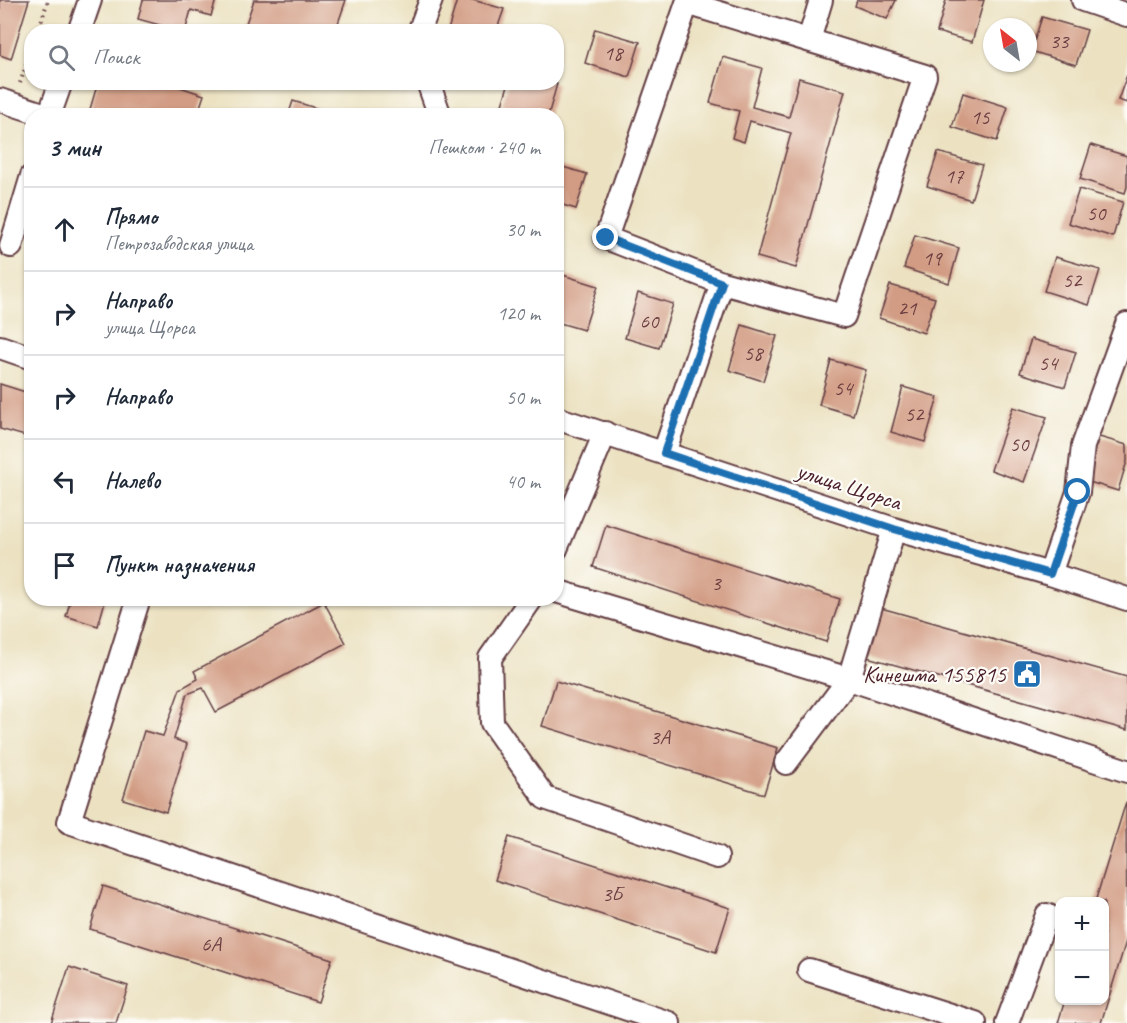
<!DOCTYPE html>
<html lang="ru">
<meta charset="utf-8">
<style>
:root{--surface:#fff;--page:#f6f6f7;--text:#1f2937;--muted:#747a83;--line:#e0e1e3}
body{margin:0;font-family:Caveat,sans-serif;background:var(--page);color:var(--text)}
.controls{position:absolute;right:18px;bottom:18px;display:grid;overflow:hidden;border-radius:12px;box-shadow:0 2px 4px #0004}
.controls button{width:54px;height:54px;display:grid;place-items:center;padding:0;border:0;border-bottom:2px solid var(--line);background:var(--surface);color:var(--text);font:30px sans-serif}
.compass{position:absolute;left:983px;top:18px;width:54px;height:54px;border-radius:50%;background:var(--surface);box-shadow:0 2px 4px #0004;rotate:329deg}
.stop{position:absolute;width:18px;height:18px;margin:-14px;border:4px solid #1f6fb2;border-radius:50%;background:#fff}
.stop.end{background:#1f6fb2;border-color:#fff;box-shadow:0 2px 6px #0008}
.list{margin:0;padding:0;list-style:none}
h2{display:flex;justify-content:space-between;align-items:center;height:78px;margin:0;padding:0 24px;font-size:26px}
h2 small{font-size:20px;font-weight:400;color:var(--muted)}
.list li{display:grid;grid-template-columns:39px 1fr auto;gap:18px;align-items:center;box-sizing:border-box;height:84px;padding:0 24px;border-top:2px solid var(--line)}
.list b{display:block;font-size:22px;white-space:nowrap}
.list p{margin:0;font-size:20px;white-space:nowrap;color:var(--muted)}
.list em{font-size:20px;font-style:normal;color:var(--muted)}
.icon{flex:none;width:33px;height:33px;fill:none;stroke:currentColor;stroke-width:2;stroke-linecap:round;stroke-linejoin:round}
.map{position:relative;flex:none;width:1127px;height:1023px;overflow:hidden}
.search{position:absolute;background:var(--surface);box-shadow:0 2px 4px #0004;left:24px;top:24px;width:540px;height:66px;display:flex;align-items:center;gap:15px;box-sizing:border-box;padding:0 21px;border-radius:24px;color:var(--muted);font-size:22px}
.panel{position:absolute;background:var(--surface);box-shadow:0 2px 4px #0004;left:24px;top:108px;width:540px;height:498px;border-radius:24px}
.map>svg:first-child{display:block}
.building{fill:#d29b83}
.lines{fill:none;stroke-linecap:round;stroke-linejoin:round}
.minor-casing{stroke:#623c42;stroke-width:26}
.path{stroke:#623c42;stroke-width:4;stroke-dasharray:1.5 4.5;stroke-linecap:butt}
.minor{stroke:#fff;stroke-width:22}
.route{stroke:#1f6fb2;stroke-width:8}
.labels{text-anchor:middle;dominant-baseline:central;stroke-width:4.5;stroke-linejoin:round;paint-order:stroke}
.number-label{font-size:21px;fill:#6c3e41}
.street-label{font-size:24px;fill:#4a1f2b;stroke:#fdfcf7}
.poi-label{font-size:24px;fill:#4a1f2b;stroke:#fdfcf7;text-anchor:end}
</style>
<div class="map">
<svg width="1127" height="1023" viewBox="0 0 1127 1023">
<rect width="100%" height="100%" fill="#fdfcf7"/>
<filter id="ink" filterUnits="userSpaceOnUse"><feTurbulence type="fractalNoise" baseFrequency=".0167" numOctaves="2"/><feDisplacementMap in="SourceGraphic" scale="12" xChannelSelector="R" yChannelSelector="G"/><feConvolveMatrix kernelMatrix="1 2 1 2 8 2 1 2 1" color-interpolation-filters="sRGB"/></filter>
<filter id="wash" filterUnits="userSpaceOnUse"><feTurbulence type="fractalNoise" baseFrequency=".008" numOctaves="4" result="noise"/><feDisplacementMap in="SourceGraphic" scale="24" xChannelSelector="R" yChannelSelector="G"/><feGaussianBlur stdDeviation="1.35" result="paint"/><feColorMatrix in="noise" values="0 0 0 0 0 0 0 0 0 0 0 0 0 0 0 0 0 1.4 0 .05"/><feComposite in="paint" operator="in"/></filter>
<g filter="url(#wash)">
<rect width="100%" height="100%" fill="#ece2c2"/>
<g id="blocks">
<!-- building -->
<g class="building">
<path d="M0,0H29L11,59L0,55Z"/>
<path d="M143,0H216L211,16L191,10L185,32L138,19Z"/>
<path d="M254,0H346L335,32H243Z"/>
<path d="M457,0H473L504,9L496,32H454L448,30Z"/>
<path d="M857,0H896L887,19L855,6Z"/>
<path d="M946,0H984L972,42L937,32Z"/>
<path d="M1042,17L1087,30L1076,65L1031,51Z"/>
<path d="M595,29L640,42L629,77L585,63Z"/>
<path d="M723,57L762,68L752,107L789,117L799,78L845,91L796,268L757,257L791,133L750,121L744,142L732,138L739,111L710,103Z"/>
<path d="M1127,75V103L1118,100Z"/>
<path d="M98,82H165L204,95L197,116H88Z"/>
<path d="M509,82H552L557,84L548,116H536L502,105Z"/>
<path d="M963,93L1008,107L997,141L952,127Z"/>
<path d="M293,101L338,115V116H288Z"/>
<path d="M1091,145L1127,156V187L1125,193L1080,179Z"/>
<path d="M938,152L982,165L971,200L927,186Z"/>
<path d="M556,165L587,174L576,209L556,203Z"/>
<path d="M1079,189L1123,202L1113,237L1068,223Z"/>
<path d="M915,235L959,248L949,283L904,268Z"/>
<path d="M1055,257L1100,270L1089,305L1044,291Z"/>
<path d="M563,275L598,286L584,330L556,322V297Z"/>
<path d="M890,285L935,298L924,333L879,318Z"/>
<path d="M638,293L673,304L659,348L625,338Z"/>
<path d="M742,325L777,336L763,381L729,370Z"/>
<path d="M1031,339L1076,352L1065,387L1020,373Z"/>
<path d="M831,360L866,370L853,415L819,405Z"/>
<path d="M0,384L32,394V438L0,429Z"/>
<path d="M903,387L938,397L925,442L891,432Z"/>
<path d="M1013,407L1047,417L1024,482L991,470Z"/>
<path d="M1096,436L1127,445V461L1118,491L1083,480Z"/>
<path d="M606,525L840,599L826,642L593,567Z"/>
<path d="M71,598H106L98,626L66,616Z"/>
<path d="M324,602L346,643L216,712L203,688L187,694L174,739L187,744L166,812L123,799L144,731L163,736L180,689L198,679L194,671Z"/>
<path d="M881,608L1127,677V730L867,657Z"/>
<path d="M556,681L778,748L764,794L542,726Z"/>
<path d="M1126,802L1127,938L1101,1023H1058L1065,1000H1104V902H1095Z"/>
<path d="M509,837L730,908L716,952L495,880Z"/>
<path d="M103,886L332,959L318,1002L90,929Z"/>
<path d="M69,967L128,986L116,1023H51Z"/>
</g>
</g>
</g>
<g filter="url(#ink)">
<use href="#blocks" fill-opacity="0" stroke="#623c42" stroke-width="1.5"/>
<g class="lines">
<!-- minor casing -->
<g class="minor-casing">
<g id="minor">
<path d="M1083,0L1127,15"/>
<path d="M79,32L90,0"/>
<path d="M419,32L431,0"/>
<path d="M809,40L821,0"/>
<path d="M428,82L440,116"/>
<path d="M0,100L49,116"/>
<path d="M49,116L61,82"/>
<path d="M11,246L32,176"/>
<path d="M0,347L32,358"/>
<path d="M556,418L894,529L1050,574L1127,599"/>
<path d="M664,453L722,283L844,316L925,76L687,3L606,238L722,283"/>
<path d="M556,549L605,433"/>
<path d="M1050,574L1078,492L1083,446L1127,324"/>
<path d="M556,591L849,679L1127,771"/>
<path d="M139,598L69,822L669,1023"/>
<path d="M532,598L490,658L492,723L545,798L717,857"/>
<path d="M786,763L849,679L894,529"/>
<path d="M809,970L975,1023"/>
<path d="M1007,1023L1047,915"/>
</g>
</g>
<!-- path -->
<g class="path">
<path d="M38,32L48,0"/>
<path d="M20,83L32,49"/>
</g>
<!-- minor -->
<use href="#minor" class="minor"/>
</g>
</g>
<g class="lines" filter="url(#ink)">
<!-- route -->
<path class="route" d="M606,238L722,283L664,453L894,529L1050,574L1078,492"/>
</g>
<!-- icons -->
<defs>
<g id="civic-square" transform="scale(1.5)"><rect x="-9" y="-9" width="18" height="18" rx="4" fill="#1f6fb2" stroke="#fdfcf7"/><path d="M-.6-6.5H3V-4.5H.6V-3L4-1V1h2V6H-6V1h2V-1L-.6-3ZM-1.2 2.5V6h2.4V2.5Z" fill="#fff"/></g>
</defs>
<g fill-rule="evenodd">
<use href="#civic-square" x="1027" y="674"/>
</g>
<g class="labels">
<!-- number labels -->
<g class="number-label">
<text x="1059" y="41">33</text>
<text x="613" y="53">18</text>
<text x="980" y="117">15</text>
<text x="954" y="176">17</text>
<text x="1096" y="213">50</text>
<text x="932" y="258">19</text>
<text x="1072" y="280">52</text>
<text x="907" y="308">21</text>
<text x="649" y="321">60</text>
<text x="753" y="353">58</text>
<text x="1048" y="363">54</text>
<text x="843" y="388">54</text>
<text x="914" y="414">52</text>
<text x="1019" y="444">50</text>
<text x="716" y="583">3</text>
<text x="660" y="737">3А</text>
<text x="612" y="894">3Б</text>
<text x="211" y="944">6А</text>
</g>
<!-- street labels -->
<g class="street-label">
<text transform="translate(849 486) rotate(18)">улица Щорса</text>
</g>
<!-- poi labels -->
<g class="poi-label">
<text x="1006" y="674">Кинешма 155815</text>
</g>
</g>
</svg>
<div class="controls">
<button>+</button>
<button>−</button>
</div>
<svg class="compass" viewBox="-18 -18 36 36"><path d="M0-13l5 13h-10z" fill="#e53935"/><path d="M0 13l5-13h-10z" fill="#747a83"/></svg>
<div class="stop" style="left:1078px;top:492px"></div>
<div class="stop end" style="left:606px;top:238px"></div>
<div class="search"><svg class="icon" aria-label="search" viewBox="0 0 24 24"><circle cx="10" cy="10" r="6"/><path d="M15 15l6 6"/></svg>Поиск</div>
<section class="panel">
<h2>3 мин<small>Пешком · 240 m</small></h2>
<ul class="list">
<li><svg class="icon" aria-label="ahead" viewBox="0 0 24 24"><path d="M12 20V5M6 11l6-6 6 6"/></svg><div><b>Прямо</b><p>Петрозаводская улица</p></div><em>30 m</em></li>
<li><svg class="icon" aria-label="right" viewBox="0 0 24 24"><path d="M7 20v-9h11M14 6l5 5-5 5"/></svg><div><b>Направо</b><p>улица Щорса</p></div><em>120 m</em></li>
<li><svg class="icon" aria-label="right" viewBox="0 0 24 24"><path d="M7 20v-9h11M14 6l5 5-5 5"/></svg><div><b>Направо</b></div><em>50 m</em></li>
<li><svg class="icon" aria-label="left" viewBox="0 0 24 24"><path d="M17 20v-9H6M10 6l-5 5 5 5"/></svg><div><b>Налево</b></div><em>40 m</em></li>
<li><svg class="icon" aria-label="arrive" viewBox="0 0 24 24"><path d="M6 21V4h12l-3 4 3 4H6"/></svg><div><b>Пункт назначения</b></div></li>
</ul>
</section>
</div>
